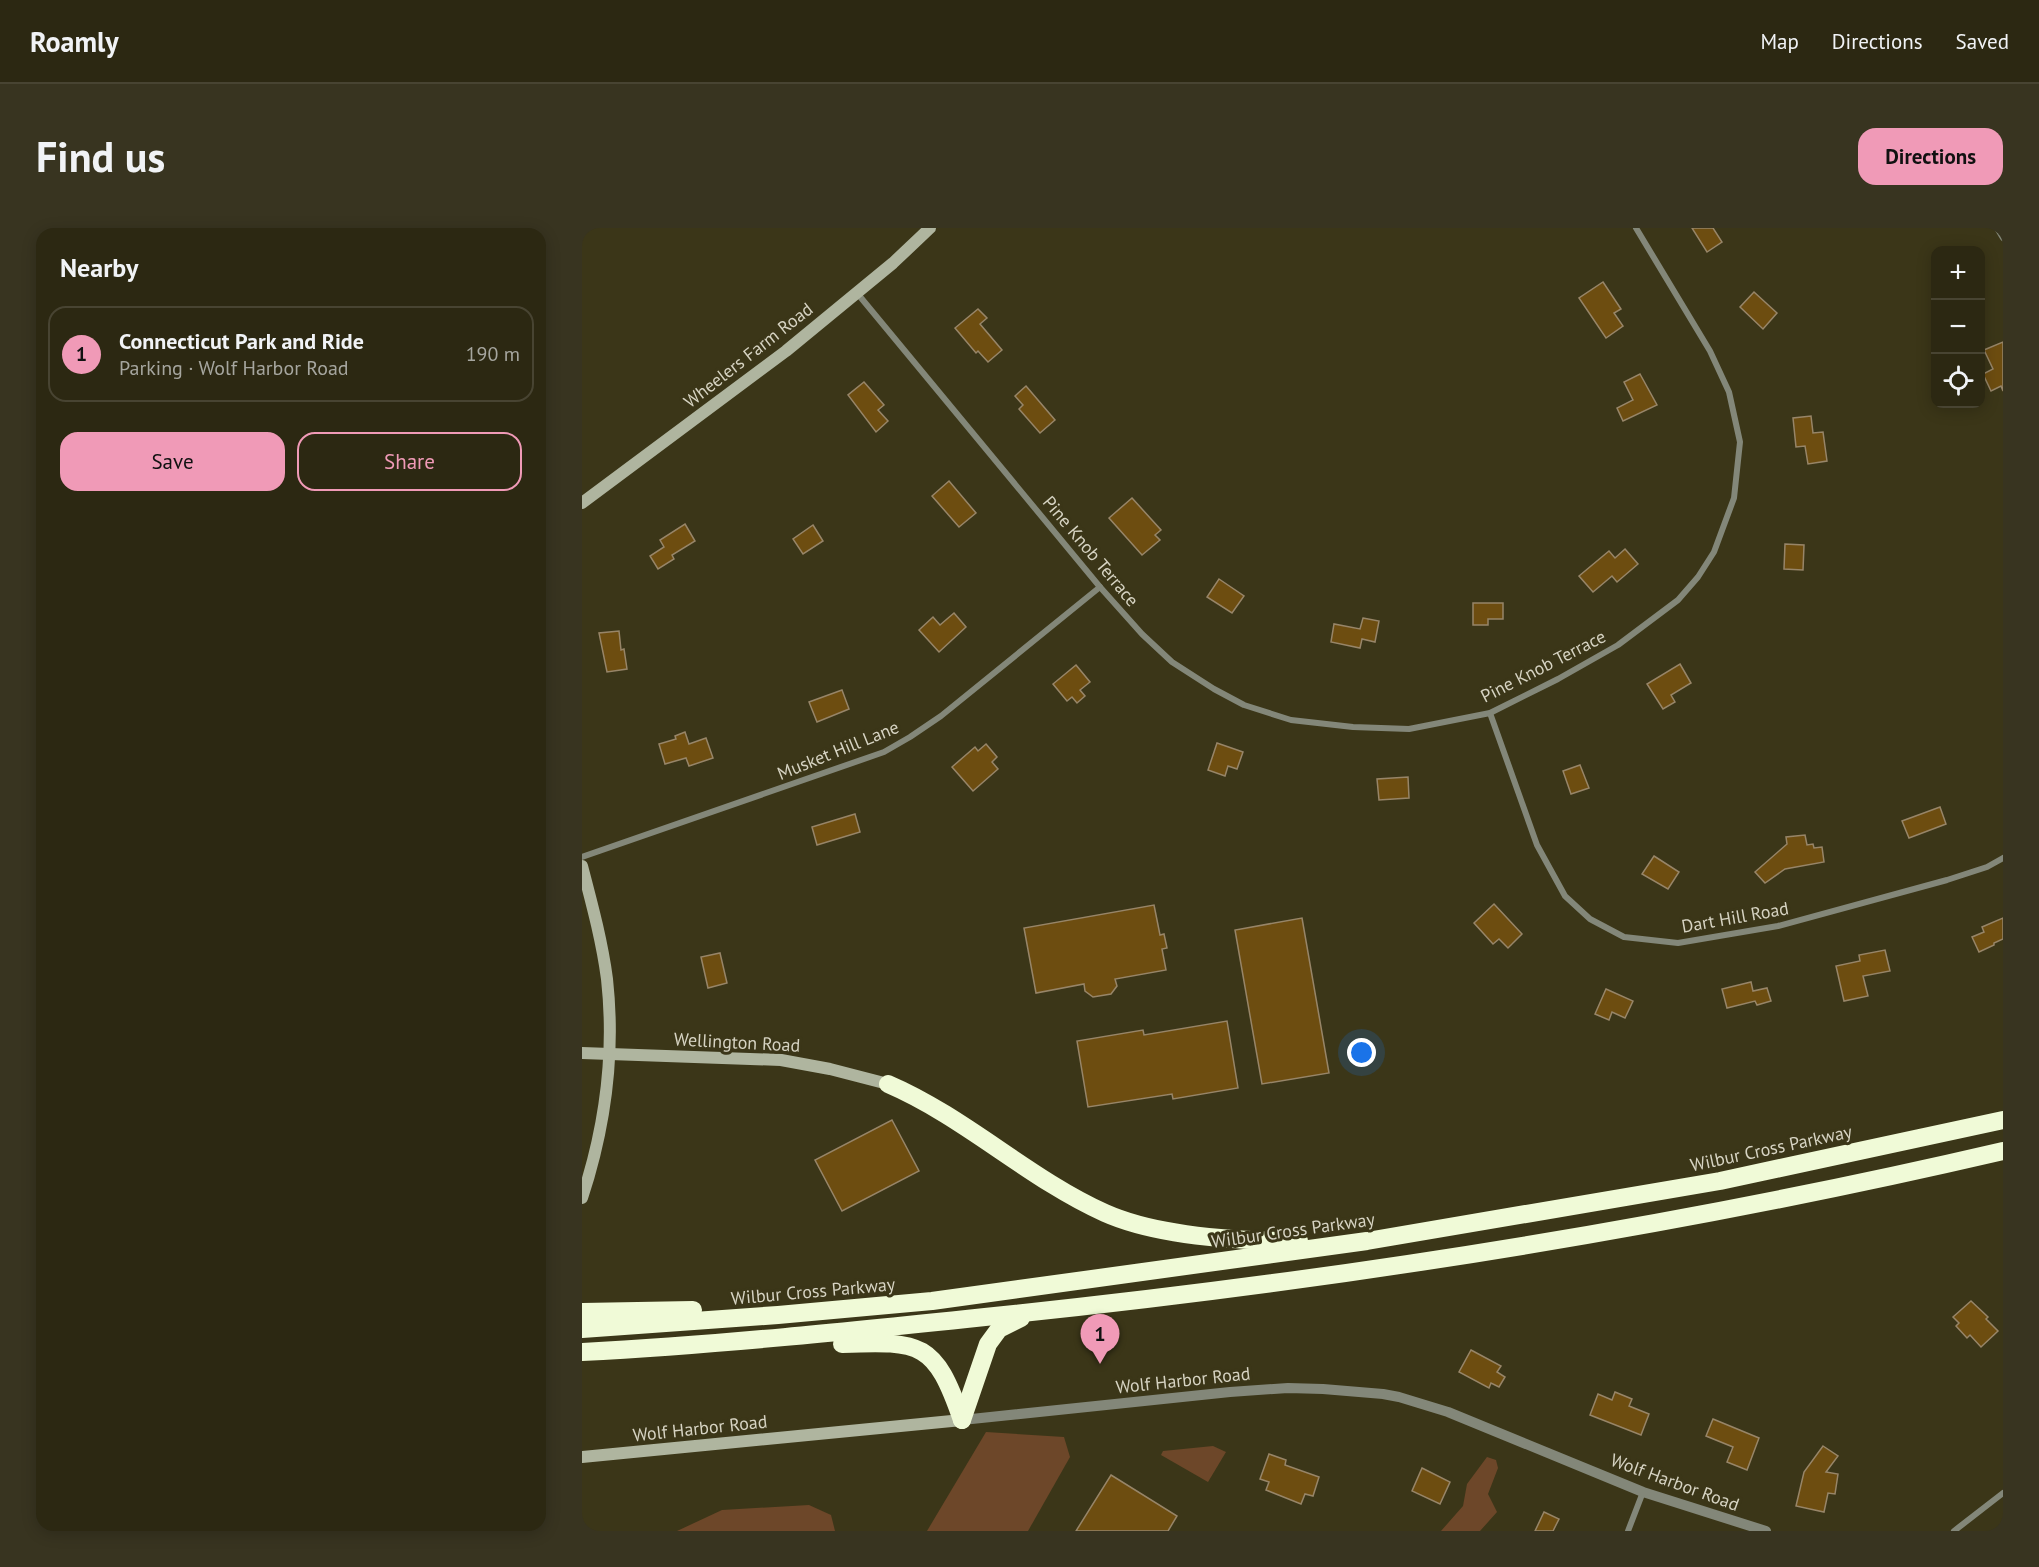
<!DOCTYPE html>
<meta charset="utf-8">
<style>
:root{--surface:#2c2812;--page:#383420;--text:#f1f3f6;--muted:#a6a69f;--line:#484432;--accent:#f09ab7}
body{margin:0;font-family:"PT Sans",sans-serif;background:var(--page);color:var(--text)}
.controls{position:absolute;right:18px;top:18px;display:grid;overflow:hidden;border-radius:12px;box-shadow:0 3px 15px #0003}
.controls button{width:54px;height:54px;display:grid;place-items:center;padding:0;border:0;border-bottom:2px solid var(--line);background:var(--surface);color:var(--text);font:30px sans-serif}
.you{position:absolute;left:780px;top:825px;width:21px;height:21px;margin:-15px;border:4px solid #fff;border-radius:50%;background:#1a73e8;box-shadow:0 0 0 9px #1a73e833}
.badge{display:grid;place-items:center;width:39px;height:39px;border-radius:50%;background:var(--accent);color:#111;font-size:20px;font-weight:700}
.pin{position:absolute;translate:-50% -50px;filter:drop-shadow(0 2px 3px #0008)}
.pin::after{content:'';position:absolute;top:32px;width:21px;height:18px;background:inherit;clip-path:polygon(0 0,100% 0,50% 100%)}
.list{margin:0;padding:0;list-style:none}
h2{display:flex;justify-content:space-between;align-items:center;height:78px;margin:0;padding:0 24px;font-size:26px}
h2 small{font-size:20px;font-weight:400;color:var(--muted)}
.list li{display:grid;grid-template-columns:39px 1fr auto;gap:18px;align-items:center;box-sizing:border-box;height:96px;margin:0 12px 12px;padding:0 12px;border:2px solid var(--line);border-radius:18px}
.list b{display:block;font-size:22px;white-space:nowrap}
.list p{margin:0;font-size:20px;white-space:nowrap;color:var(--muted)}
.list em{font-size:20px;font-style:normal;color:var(--muted)}
.actions{display:flex;gap:12px;padding:18px 24px}
.actions a{flex:1;padding:14px 0;border:2px solid var(--accent);border-radius:18px;text-align:center;font-size:21px;color:var(--accent)}
.actions .main{background:var(--accent);color:#111}
.icon{flex:none;width:33px;height:33px;fill:none;stroke:currentColor;stroke-width:2;stroke-linecap:round;stroke-linejoin:round}
.map{position:relative;flex:none;width:1421px;height:1303px;overflow:hidden;border-radius:18px}
header{display:flex;align-items:center;gap:36px;box-sizing:border-box;height:84px;padding:0 30px;background:var(--surface);border-bottom:2px solid var(--line)}
header strong{font-size:28px}
nav{display:flex;gap:33px;margin-inline-start:auto;font-size:21px}
.intro{display:flex;align-items:center;justify-content:space-between;box-sizing:border-box;height:144px;padding:0 36px}
h1{margin:0;font-size:42px}
.button{padding:15px 27px;border-radius:18px;background:var(--accent);color:#111;font-size:21px;font-weight:700}
main{display:flex;gap:36px;padding:0 36px}
aside{flex:1;background:var(--surface);border-radius:18px;box-shadow:0 3px 15px #0003}
.map>svg:first-child{display:block}
.green{fill:#6d4729}
.building{fill:#6d4d10;stroke:#978568;stroke-width:1.5}
.lines{fill:none;stroke-linecap:round;stroke-linejoin:round}
.minor{stroke:#838779;stroke-width:6}
.tertiary{stroke:#838779;stroke-width:10}
.secondary{stroke:#afb59f;stroke-width:12}
.motorway{stroke:#f0fad7;stroke-width:18}
.labels{text-anchor:middle;dominant-baseline:central;stroke-width:6;stroke-linejoin:round;paint-order:stroke}
.street-label{font-size:18px;fill:#d6d3c2;stroke:#3b3618}
</style>
<header>
<strong>Roamly</strong>
<nav><a>Map</a><a>Directions</a><a>Saved</a></nav>
</header>
<div class="intro"><h1>Find us</h1><a class="button">Directions</a></div>
<main>
<aside>
<h2>Nearby<small></small></h2>
<ul class="list">
<li><span class="badge">1</span><div><b>Connecticut Park and Ride</b><p>Parking · Wolf Harbor Road</p></div><em>190 m</em></li>
</ul>
<div class="actions"><a class="main">Save</a><a>Share</a></div>
</aside>
<div class="map">
<svg width="1421" height="1303" viewBox="0 0 1421 1303">
<rect width="100%" height="100%" fill="#3b3618"/>
<!-- green -->
<g class="green">
<path d="M404,1204L482,1209L488,1229L446,1303H345Z"/>
<path d="M631,1218L644,1224L626,1254L579,1227L581,1223Z"/>
<path d="M905,1229L914,1232L916,1240L906,1266L915,1284L898,1303H859L881,1278L885,1256Z"/>
<path d="M227,1277L249,1287L253,1303H95L140,1282Z"/>
</g>
<!-- building -->
<g class="building">
<path d="M1110,0H1131L1140,14L1125,24Z"/>
<path d="M1021,54L1039,81L1032,85L1041,98L1024,110L997,70Z"/>
<path d="M1172,64L1195,85L1181,101L1158,79Z"/>
<path d="M396,81L405,90L398,96L420,122L406,134L396,123L394,125L373,100Z"/>
<path d="M1421,114V163L1419,158L1409,163L1401,146L1411,141L1402,122Z"/>
<path d="M1058,146L1075,177L1041,193L1035,180L1051,172L1042,154Z"/>
<path d="M282,154L302,177L296,182L306,193L294,204L266,167Z"/>
<path d="M444,158L473,192L458,205L437,181L441,177L433,168Z"/>
<path d="M1229,188L1231,205L1241,204L1245,233L1226,236L1223,218L1214,219L1211,190Z"/>
<path d="M367,253L394,285L377,299L350,268Z"/>
<path d="M550,270L579,302L573,307L578,312L560,327L527,290Z"/>
<path d="M103,296L113,313L90,327L92,331L76,341L68,328L82,319L78,312Z"/>
<path d="M231,297L241,313L221,326L211,311Z"/>
<path d="M1203,316L1222,317L1221,342L1202,341Z"/>
<path d="M1043,321L1056,336L1035,354L1030,348L1011,364L997,348L1027,323L1033,330Z"/>
<path d="M637,351L662,368L650,385L625,369Z"/>
<path d="M891,375H921V391H906V397H891Z"/>
<path d="M372,385L384,399L357,424L337,402L351,389L358,397Z"/>
<path d="M781,390L797,393L793,414L780,411L778,420L749,414L752,396L778,401Z"/>
<path d="M37,403L39,422L42,421L45,441L25,444L17,405Z"/>
<path d="M1098,436L1109,455L1089,467L1093,474L1081,481L1065,456Z"/>
<path d="M494,437L508,454L498,462L503,468L495,475L490,469L485,473L471,456Z"/>
<path d="M260,462L267,481L235,494L227,474Z"/>
<path d="M103,504L107,516L124,510L131,530L107,538L104,530L83,536L77,516L94,511L93,508Z"/>
<path d="M635,515L661,524L655,541L646,538L643,548L626,542Z"/>
<path d="M404,516L415,529L410,534L416,541L391,563L370,539L393,519L396,523Z"/>
<path d="M998,537L1007,560L989,566L981,543Z"/>
<path d="M826,549L827,570L797,572L795,551Z"/>
<path d="M1358,579L1364,596L1327,610L1320,593Z"/>
<path d="M273,586L278,604L235,617L230,599Z"/>
<path d="M1223,607L1225,617L1231,616L1232,620L1240,619L1242,634L1203,641L1183,655L1173,644L1205,616L1204,609Z"/>
<path d="M1072,628L1097,644L1086,661L1060,646Z"/>
<path d="M912,676L940,706L926,720L917,711L911,716L892,695Z"/>
<path d="M572,677L578,707L582,706L585,720L580,721L584,742L533,751L535,758L529,766L511,769L503,763L502,756L454,765L442,700Z"/>
<path d="M720,690L747,845L680,856L653,702Z"/>
<path d="M1421,690V711L1412,715V717L1397,724L1390,709L1402,704L1400,699Z"/>
<path d="M1303,722L1308,743L1281,748L1286,768L1262,773L1254,738L1278,733L1277,727Z"/>
<path d="M138,725L145,755L126,760L119,729Z"/>
<path d="M1169,754L1171,763L1185,760L1189,773L1175,777L1173,773L1145,780L1140,761Z"/>
<path d="M1024,761L1051,773L1043,790L1030,784L1027,792L1013,786Z"/>
<path d="M645,793L656,860L591,871L590,866L506,879L495,813L561,802L562,807Z"/>
<path d="M310,892L337,943L260,983L233,932Z"/>
<path d="M1389,1073L1406,1089L1404,1091L1416,1103L1399,1119L1388,1107L1385,1110L1374,1098L1377,1095L1371,1089Z"/>
<path d="M889,1122L919,1138L915,1144L923,1149L917,1159L909,1155L907,1160L877,1144Z"/>
<path d="M1033,1164L1050,1171L1047,1178L1067,1186L1059,1207L1008,1187L1016,1166L1030,1172Z"/>
<path d="M1131,1191L1177,1210L1165,1242L1145,1234L1151,1219L1124,1208Z"/>
<path d="M1241,1218L1256,1228L1244,1244L1256,1246L1253,1266L1246,1265L1242,1284L1214,1278L1222,1244Z"/>
<path d="M687,1226L704,1232L703,1237L737,1249L731,1268L723,1266L719,1276L684,1262L687,1254L678,1251Z"/>
<path d="M840,1240L868,1254L858,1276L830,1263Z"/>
<path d="M529,1247L595,1288L586,1303H494Z"/>
<path d="M962,1284L977,1291L971,1303H953Z"/>
</g>
<g class="lines">
<!-- minor -->
<g class="minor">
<path d="M1415,0L1421,10"/>
<path d="M275,65L518,359L560,406L590,434L632,461L662,477L709,492L771,499L827,501L908,485L976,451L1036,417L1096,372L1116,349L1132,324L1152,270L1158,214L1147,164L1128,123L1054,0"/>
<path d="M908,485L955,617L983,668L1008,691L1042,709L1096,715L1196,698L1365,652L1405,639L1421,630"/>
<path d="M0,629L302,524L328,509L359,488L518,359"/>
<path d="M1046,1303L1061,1264"/>
<path d="M1372,1303L1421,1265"/>
</g>
<!-- tertiary -->
<path class="tertiary" d="M380,1192L648,1164L706,1160L741,1161L801,1166L817,1169L866,1184L1061,1264L1184,1303"/>
<!-- secondary -->
<g class="secondary">
<path d="M0,275L204,123L311,35L348,0"/>
<path d="M0,638C10,676 20,713 25,751C33,824 23,900 0,970"/>
<path d="M0,825L199,832L248,841L306,856"/>
<path d="M0,1229L380,1192"/>
</g>
<!-- motorway -->
<g class="motorway">
<path d="M306,856C383,889 447,951 523,985C577,1009 658,1013 717,1013"/>
<path d="M0,1084L111,1082"/>
<path d="M0,1101L196,1087L350,1073L785,1013L1138,953L1421,892"/>
<path d="M260,1116C340,1113 353,1114 380,1192"/>
<path d="M0,1124C135,1117 269,1103 403,1089C745,1054 1086,1001 1421,923"/>
<path d="M380,1192L406,1116L417,1101L439,1090"/>
</g>
</g>
<g class="labels">
<!-- street labels -->
<g class="street-label">
<text transform="translate(166 127) rotate(-38)">Wheelers Farm Road</text>
<text transform="translate(509 323) rotate(50)">Pine Knob Terrace</text>
<text transform="translate(961 438) rotate(-27)">Pine Knob Terrace</text>
<text transform="translate(256 522) rotate(-22)">Musket Hill Lane</text>
<text transform="translate(1153 689) rotate(-10)">Dart Hill Road</text>
<text transform="translate(155 814) rotate(3)">Wellington Road</text>
<text transform="translate(1189 920) rotate(-12)">Wilbur Cross Parkway</text>
<text transform="translate(711 1002) rotate(-8)">Wilbur Cross Parkway</text>
<text transform="translate(231 1063) rotate(-5)">Wilbur Cross Parkway</text>
<text transform="translate(601 1152) rotate(-6)">Wolf Harbor Road</text>
<text transform="translate(118 1200) rotate(-6)">Wolf Harbor Road</text>
<text transform="translate(1093 1254) rotate(20)">Wolf Harbor Road</text>
</g>
</g>
</svg>
<div class="controls">
<button>+</button>
<button>−</button>
<button><svg class="icon" aria-label="locate" viewBox="0 0 24 24"><circle cx="12" cy="12" r="6"/><path d="M12 2v4M12 18v4M2 12h4M18 12h4"/></svg></button>
</div>
<div class="you"></div>
<div class="pin badge" style="left:518px;top:1136px">1</div>
</div>
</main>
